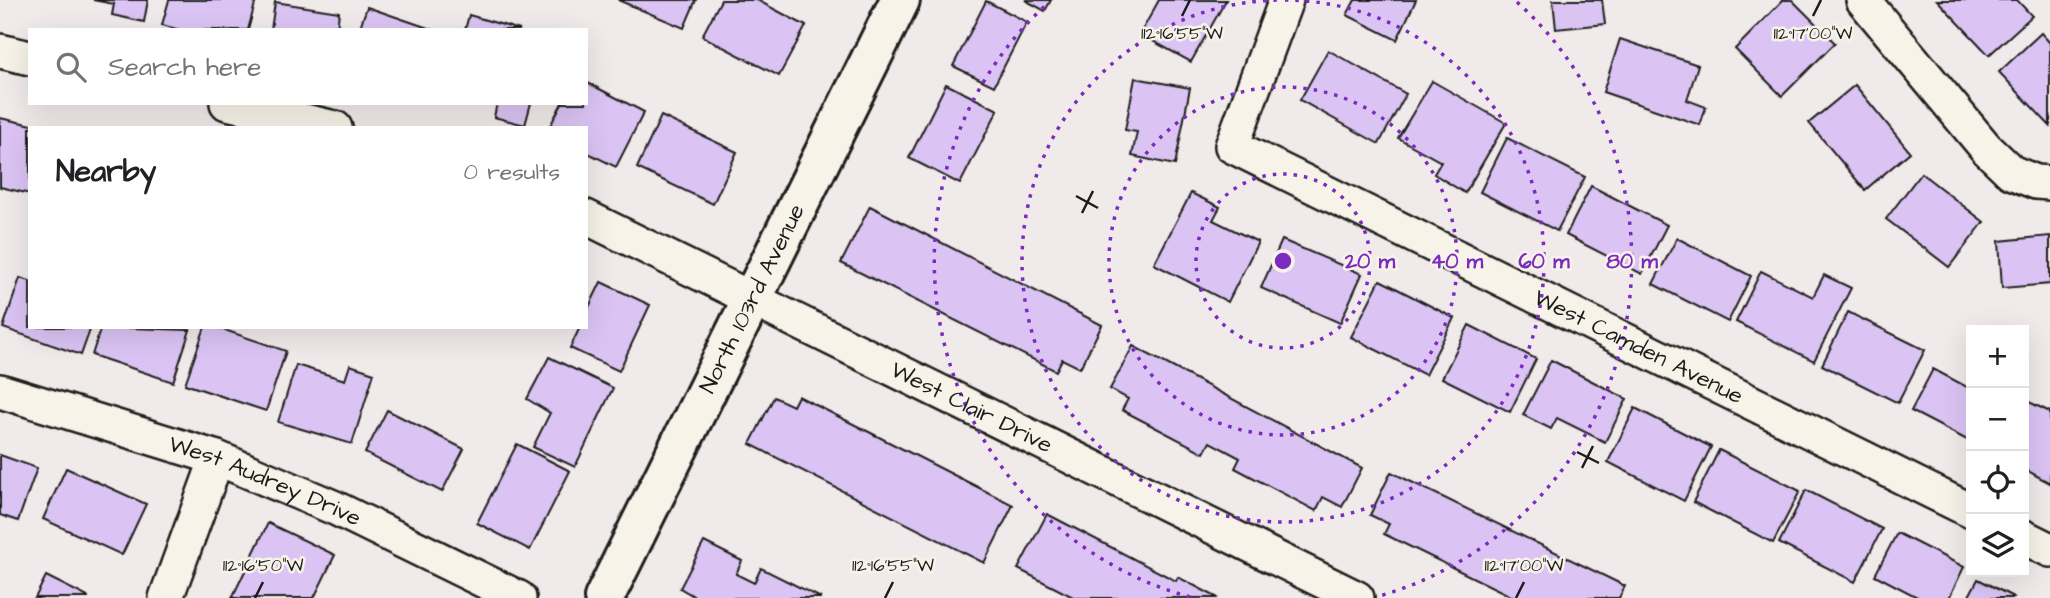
<!DOCTYPE html>
<meta charset="utf-8">
<style>
:root{--surface:#fff;--page:#f2f2f2;--text:#202124;--muted:#757577;--line:#e0e0e0}
body{margin:0;font-family:"Architects Daughter",sans-serif;background:var(--page);color:var(--text)}
.controls{position:absolute;right:21px;bottom:21px;display:grid;overflow:hidden;border-radius:0px;box-shadow:0 7px 28px #0002}
.controls button{width:63px;height:63px;display:grid;place-items:center;padding:0;border:0;border-bottom:2px solid var(--line);background:var(--surface);color:var(--text);font:35px sans-serif}
.list{margin:0;padding:0;list-style:none}
h2{display:flex;justify-content:space-between;align-items:center;height:91px;margin:0;padding:0 28px;font-size:30px}
h2 small{font-size:23px;font-weight:400;color:var(--muted)}
.icon{flex:none;width:38px;height:38px;fill:none;stroke:currentColor;stroke-width:2;stroke-linecap:round;stroke-linejoin:round}
.map{position:relative;flex:none;width:2050px;height:598px;overflow:hidden}
.search{position:absolute;background:var(--surface);box-shadow:0 7px 28px #0002;left:28px;top:28px;width:560px;height:77px;display:flex;align-items:center;gap:18px;box-sizing:border-box;padding:0 24px;border-radius:0px;color:var(--muted);font-size:26px}
.panel{position:absolute;background:var(--surface);box-shadow:0 7px 28px #0002;left:28px;top:126px;width:560px;height:203px;border-radius:0px}
.map>svg:first-child{display:block}
.building{fill:#dbc4f4;stroke:#1c1c1c;stroke-width:2}
.lines{fill:none;stroke-linecap:round;stroke-linejoin:round}
.street-casing{stroke:#1c1c1c;stroke-width:38}
.secondary-casing{stroke:#1c1c1c;stroke-width:44}
.street{stroke:#f7f3e8;stroke-width:33}
.secondary{stroke:#f7f3e8;stroke-width:38}
.ticks{fill:none;stroke:#1c1c1c;stroke-width:2.5}
.ring{fill:none;stroke:#7b2cbf;stroke-width:3.5;stroke-dasharray:3.5 7}
.labels{text-anchor:middle;dominant-baseline:central;stroke-width:5;stroke-linejoin:round;paint-order:stroke}
.street-label{font-size:23px;fill:#1c1c1c;stroke:#f7f3e8}
.ticks-label{font-size:18px;text-anchor:middle;fill:#1c1c1c;stroke:#f7f3e8;stroke-width:5;stroke-linejoin:round;paint-order:stroke}
.centre{fill:#7b2cbf;stroke:#f7f3e8;stroke-width:3.5}
.ring-label{font-size:21px;text-anchor:middle;font-weight:bold;fill:#7b2cbf;stroke:#f7f3e8;stroke-width:5;stroke-linejoin:round;paint-order:stroke}
</style>
<div class="map">
<svg width="2050" height="598" viewBox="0 0 2050 598">
<rect width="100%" height="100%" fill="#f1eaea"/>
<filter id="ink" filterUnits="userSpaceOnUse"><feTurbulence type="fractalNoise" baseFrequency=".0143" numOctaves="2"/><feDisplacementMap in="SourceGraphic" scale="14" xChannelSelector="R" yChannelSelector="G"/><feConvolveMatrix kernelMatrix="1 2 1 2 8 2 1 2 1" color-interpolation-filters="sRGB"/></filter>
<g filter="url(#ink)">
<!-- building -->
<g class="building">
<path d="M93,0H148L144,22L112,15L114,4Z"/>
<path d="M169,0H256L248,30H180L162,25Z"/>
<path d="M618,0H696L684,28Z"/>
<path d="M721,0H757L806,26L779,76L702,36Z"/>
<path d="M1025,0H1051L1045,11Z"/>
<path d="M1159,0H1226L1191,62L1140,34Z"/>
<path d="M1355,0H1416L1397,40L1347,15Z"/>
<path d="M1553,0H1602L1605,24L1556,29Z"/>
<path d="M1783,0H1792L1835,43L1782,96L1735,49Z"/>
<path d="M1937,0H2017L2032,16L1989,55Z"/>
<path d="M986,1L1027,22L994,86L953,66Z"/>
<path d="M275,2L339,12L337,30H271Z"/>
<path d="M367,7L434,30H359Z"/>
<path d="M469,15L520,30H465Z"/>
<path d="M2041,33L2050,43V126L1999,72Z"/>
<path d="M1620,39L1698,65L1687,100L1706,107L1700,125L1603,92Z"/>
<path d="M1328,50L1406,94L1379,144L1300,100Z"/>
<path d="M1135,78L1190,88L1175,165L1132,156L1137,132L1125,130Z"/>
<path d="M1432,81L1506,123L1465,193L1434,174L1441,162L1398,138Z"/>
<path d="M586,82L644,112L616,167L586,152V128H549L562,103H586Z"/>
<path d="M946,84L998,110L960,184L909,158Z"/>
<path d="M1855,85L1910,152L1865,190L1809,123Z"/>
<path d="M497,103H531L525,125L494,117Z"/>
<path d="M661,116L737,152L713,204L637,168Z"/>
<path d="M0,118L46,128H30V194L0,187Z"/>
<path d="M1507,138L1585,177L1557,231L1480,192Z"/>
<path d="M1921,173L1984,222L1949,267L1886,219Z"/>
<path d="M1591,186L1667,225L1642,274L1566,235Z"/>
<path d="M1191,193L1220,207L1213,220L1258,242L1228,302L1154,264Z"/>
<path d="M870,206L1102,325L1080,368L1062,359L1056,371L841,263Z"/>
<path d="M2050,236V284L2002,288L1999,241Z"/>
<path d="M1677,238L1751,276L1728,322L1653,284Z"/>
<path d="M1282,240L1362,274L1340,323L1261,288Z"/>
<path d="M1761,271L1813,297L1824,275L1851,288L1814,361L1736,322Z"/>
<path d="M20,278L30,281V327H91L81,355L3,328Z"/>
<path d="M1380,280L1454,318L1425,375L1351,337Z"/>
<path d="M601,282L650,305L619,371L570,348L580,327H586V313Z"/>
<path d="M1848,312L1925,350L1898,403L1822,365Z"/>
<path d="M1469,325L1536,359L1510,412L1442,378Z"/>
<path d="M101,327L190,330L173,382L92,355Z"/>
<path d="M205,327H216L286,351L266,411L185,384Z"/>
<path d="M1133,346L1362,468L1342,507L1323,497L1316,511L1235,468L1240,458L1210,442L1204,453L1122,410L1128,399L1110,389Z"/>
<path d="M549,357L613,388L575,467L533,447L550,413L527,399Z"/>
<path d="M1551,360L1627,399L1605,442L1557,418L1551,429L1523,415Z"/>
<path d="M296,365L345,380L350,365L374,373L352,444L278,422Z"/>
<path d="M1933,369L1971,389V442L1911,411Z"/>
<path d="M798,396L1013,505L984,563L750,444L774,397L793,406Z"/>
<path d="M2027,401L2050,412V483L2024,469V407Z"/>
<path d="M1635,408L1711,447L1684,501L1608,462Z"/>
<path d="M387,410L464,449L442,492L365,453Z"/>
<path d="M517,444L570,471L530,550L477,523Z"/>
<path d="M1719,450L1800,491L1773,543L1693,502Z"/>
<path d="M0,455L37,468L18,521L0,515Z"/>
<path d="M66,468L146,504L122,555L43,519Z"/>
<path d="M1391,472L1625,586L1619,598H1515L1384,534L1389,524L1370,515Z"/>
<path d="M1806,490L1882,529L1855,582L1779,543Z"/>
<path d="M1047,514L1176,581L1178,577L1218,598H1075L1018,569Z"/>
<path d="M268,523L335,555L314,598H232Z"/>
<path d="M1897,533L1964,567L1949,598H1919L1875,575Z"/>
<path d="M704,542L742,561L736,574L754,583L761,568L821,598H697L680,588Z"/>
<path d="M46,576L88,597V598H35Z"/>
<path d="M1978,579L2015,598H1968Z"/>
</g>
<g class="lines">
<!-- street casing -->
<g class="street-casing">
<g id="street">
<path id="s1" d="M1286,0L1232,146L1971,511"/>
<path d="M1863,0L1986,148L2011,172L2036,182L2050,183"/>
<path d="M0,51L30,58"/>
<path d="M227,103L335,128"/>
<path id="s2" d="M586,217L1357,598"/>
<path id="s3" d="M0,391L217,458L335,508L519,598"/>
<path d="M2024,537L2050,550"/>
<path d="M166,598L217,458"/>
</g>
</g>
<!-- secondary casing -->
<g class="secondary-casing">
<g id="secondary">
<path id="s4" d="M604,598L900,0"/>
</g>
</g>
<!-- street -->
<use href="#street" class="street"/>
<!-- secondary -->
<use href="#secondary" class="secondary"/>
</g>
</g>
<!-- ticks -->
<path class="ticks" d="M1182,16L1190,0M1813,16L1821,0M1076,196L1098,208M1082,213L1093,191M1577,452L1599,463M1582,468L1593,446M255,598L263,582M885,598L893,582M1516,598L1524,582"/>
<!-- distance rings -->
<g class="ring">
<circle cx="1283" cy="261" r="87"/>
<circle cx="1283" cy="261" r="174"/>
<path d="M1285 0A261 261 0 1 1 1281 0"/>
<path d="M1190 597A349 349 0 0 1 1049 2M1517 2A349 349 0 0 1 1376 597"/>
</g>
<g class="labels">
<!-- street labels -->
<g class="street-label">
<text stroke="none"><textPath href="#s4" startOffset="334">North 103rd Avenue</textPath></text>
<text stroke="none"><textPath href="#s1" startOffset="609">West Camden Avenue</textPath></text>
<text stroke="none"><textPath href="#s2" startOffset="430">West Clair Drive</textPath></text>
<text stroke="none"><textPath href="#s3" startOffset="280">West Audrey Drive</textPath></text>
</g>
</g>
<g class="ticks-label">
<text x="1182" y="39">112°16'55"W</text>
<text x="1813" y="39">112°17'00"W</text>
<text x="263" y="571">112°16'50"W</text>
<text x="893" y="571">112°16'55"W</text>
<text x="1524" y="571">112°17'00"W</text>
</g>
<circle cx="1283" cy="261" r="10" class="centre"/>
<g class="ring-label">
<text x="1370" y="268">20 m</text>
<text x="1457" y="268">40 m</text>
<text x="1544" y="268">60 m</text>
<text x="1632" y="268">80 m</text>
</g>
</svg>
<div class="controls">
<button>+</button>
<button>−</button>
<button><svg class="icon" aria-label="locate" viewBox="0 0 24 24"><circle cx="12" cy="12" r="6"/><path d="M12 2v4M12 18v4M2 12h4M18 12h4"/></svg></button>
<button><svg class="icon" aria-label="layers" viewBox="0 0 24 24"><path d="M12 4l9 5-9 5-9-5zM3 14l9 5 9-5"/></svg></button>
</div>
<div class="search"><svg class="icon" aria-label="search" viewBox="0 0 24 24"><circle cx="10" cy="10" r="6"/><path d="M15 15l6 6"/></svg>Search here</div>
<section class="panel">
<h2>Nearby<small>0 results</small></h2>
<ul class="list">
</ul>
</section>
</div>
